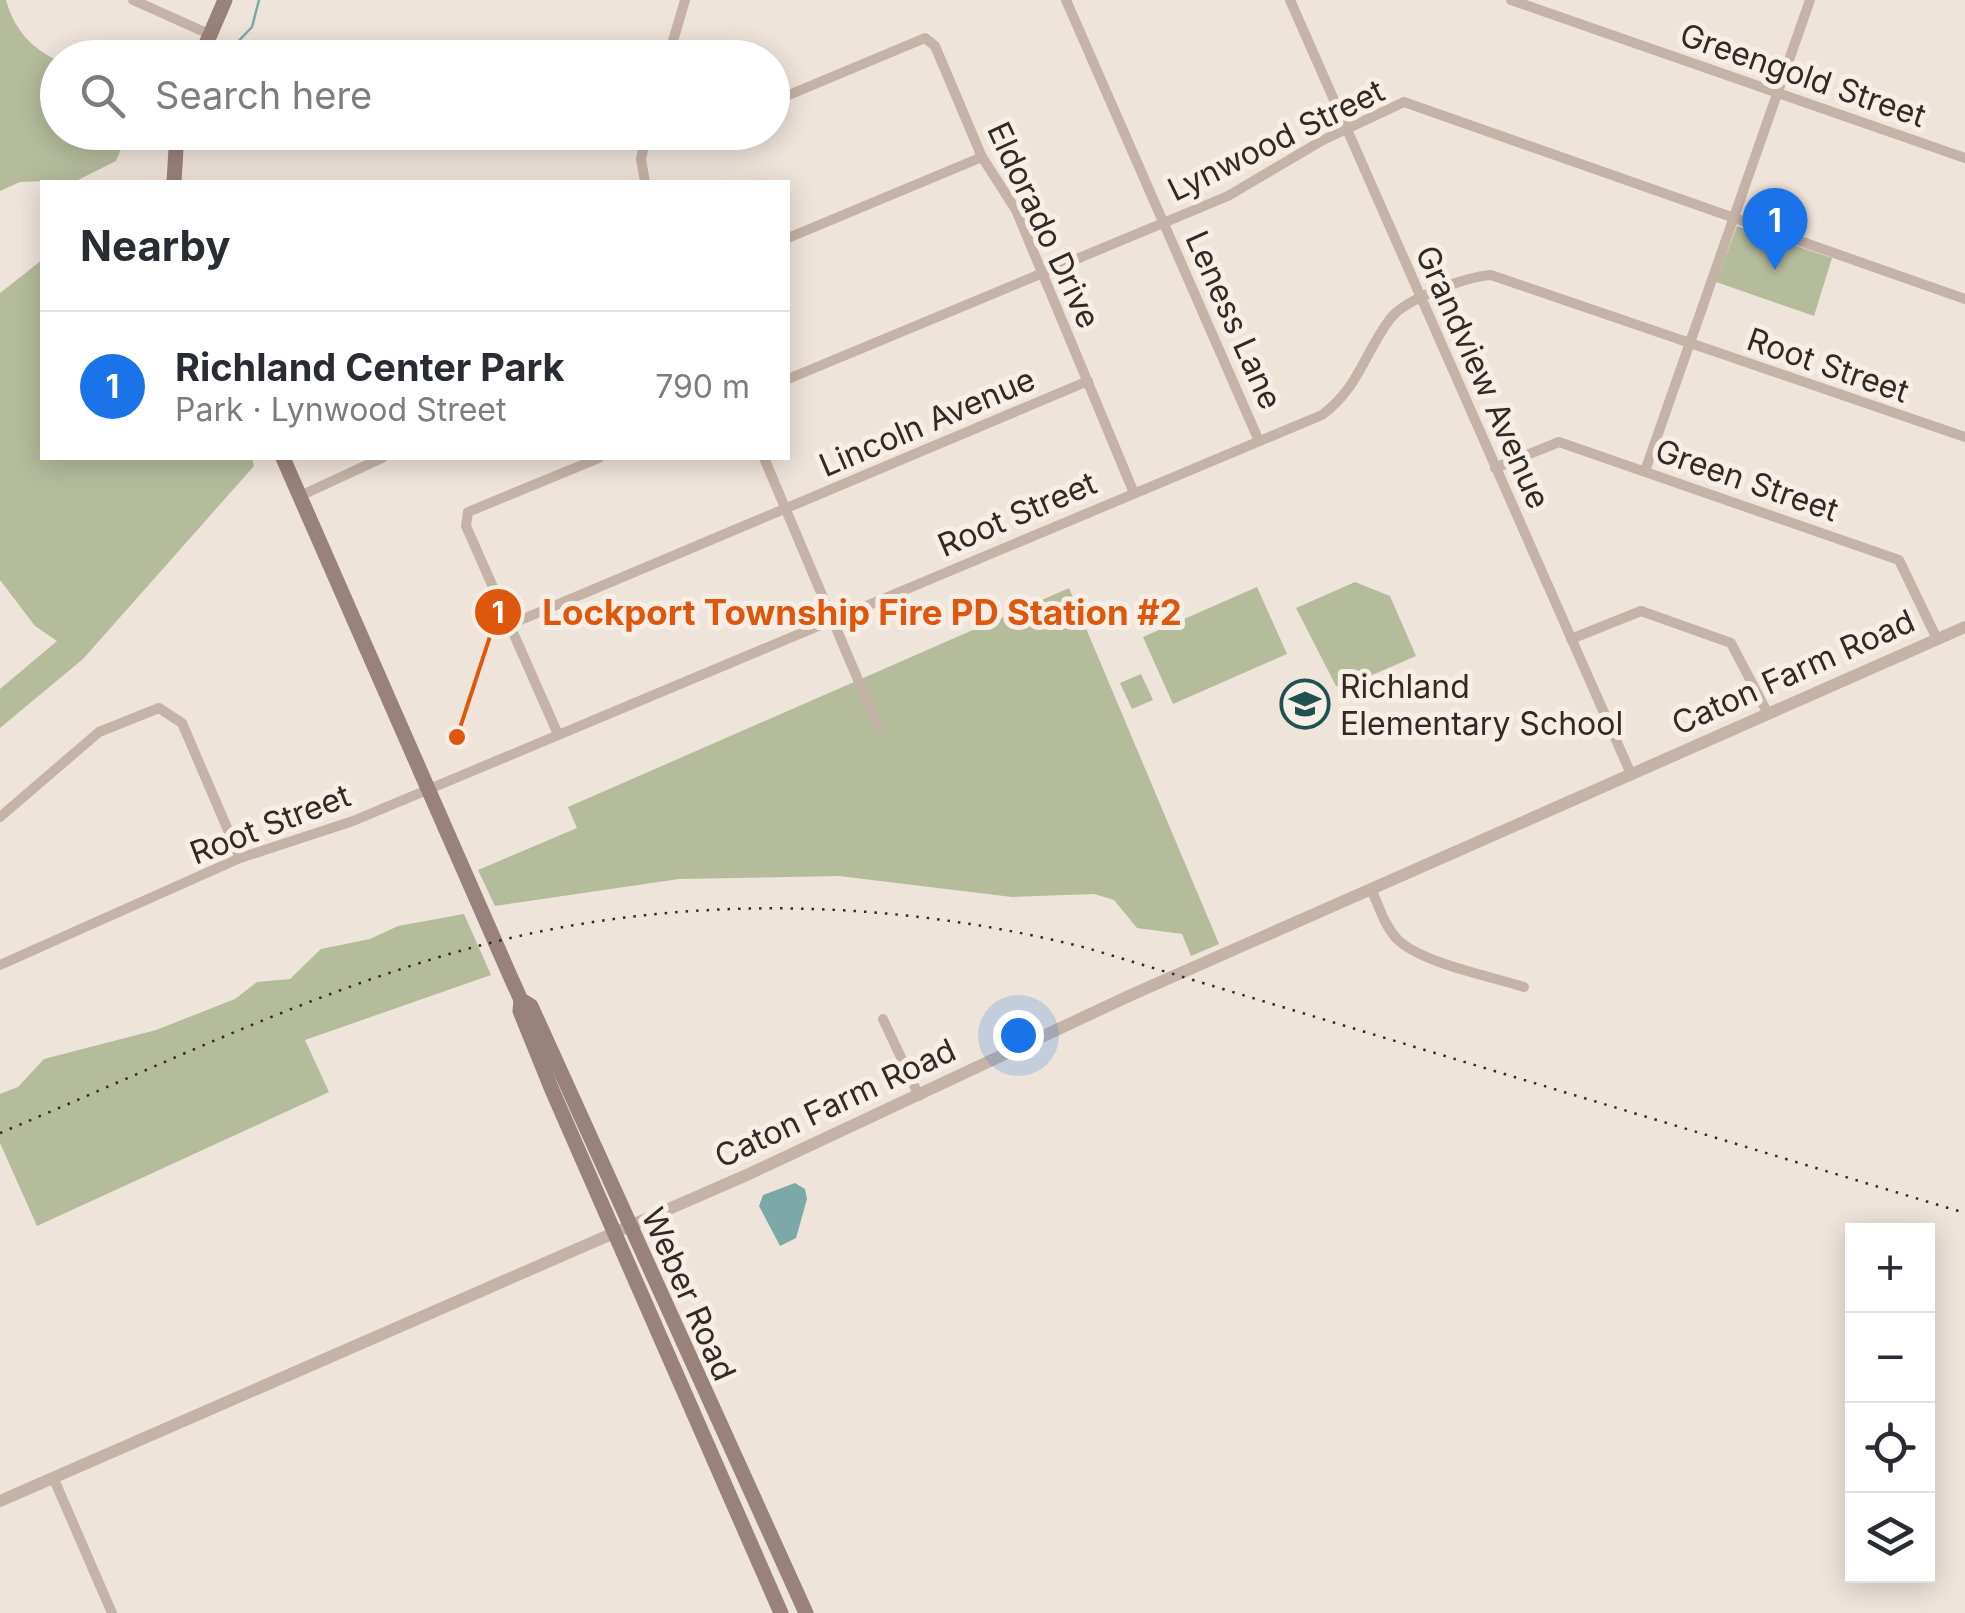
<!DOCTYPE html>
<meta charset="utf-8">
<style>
:root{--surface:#fff;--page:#f7f7f7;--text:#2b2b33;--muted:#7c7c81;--line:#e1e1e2;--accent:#1a73e8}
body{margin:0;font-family:Inter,sans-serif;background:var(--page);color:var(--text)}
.controls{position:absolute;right:30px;bottom:30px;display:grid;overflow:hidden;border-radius:0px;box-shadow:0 5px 25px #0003}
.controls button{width:90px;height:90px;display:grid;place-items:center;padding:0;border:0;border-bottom:2px solid var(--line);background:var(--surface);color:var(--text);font:50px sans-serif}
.you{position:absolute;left:1018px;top:1035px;width:35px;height:35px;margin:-25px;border:8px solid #fff;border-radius:50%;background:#1a73e8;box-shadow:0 0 0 15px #1a73e833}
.badge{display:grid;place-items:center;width:65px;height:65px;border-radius:50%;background:var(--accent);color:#fff;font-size:32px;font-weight:700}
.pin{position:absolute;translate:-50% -82px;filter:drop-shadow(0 2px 5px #0008)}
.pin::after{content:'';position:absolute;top:52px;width:35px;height:30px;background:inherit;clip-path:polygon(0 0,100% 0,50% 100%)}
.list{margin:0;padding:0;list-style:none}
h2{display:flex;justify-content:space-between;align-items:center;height:130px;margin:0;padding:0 40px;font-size:42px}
h2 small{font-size:32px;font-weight:400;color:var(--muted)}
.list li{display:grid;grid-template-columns:65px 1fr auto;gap:30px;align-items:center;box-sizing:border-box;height:150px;padding:0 40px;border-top:2px solid var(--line)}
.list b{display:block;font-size:38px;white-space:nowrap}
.list p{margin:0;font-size:32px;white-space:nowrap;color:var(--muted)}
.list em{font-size:32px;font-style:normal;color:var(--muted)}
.icon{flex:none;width:55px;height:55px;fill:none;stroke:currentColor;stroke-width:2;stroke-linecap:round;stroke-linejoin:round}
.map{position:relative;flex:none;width:1965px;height:1613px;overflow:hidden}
.search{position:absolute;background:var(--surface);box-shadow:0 5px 25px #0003;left:40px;top:40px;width:750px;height:110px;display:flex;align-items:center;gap:25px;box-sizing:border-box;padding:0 35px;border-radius:55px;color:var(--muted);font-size:38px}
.panel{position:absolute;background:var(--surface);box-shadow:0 5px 25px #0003;left:40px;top:180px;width:750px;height:280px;border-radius:0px}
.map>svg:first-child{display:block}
.green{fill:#b4bc9c}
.water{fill:#7ca9a8}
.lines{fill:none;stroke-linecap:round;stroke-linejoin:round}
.stream{stroke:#7ca9a8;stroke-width:2.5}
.minor{stroke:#c6b3a7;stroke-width:10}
.tertiary{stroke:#c6b3a7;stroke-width:12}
.secondary{stroke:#998279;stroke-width:15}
.rail{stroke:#332a27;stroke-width:2.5;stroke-dasharray:2.5 8;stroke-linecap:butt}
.labels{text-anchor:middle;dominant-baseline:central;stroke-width:10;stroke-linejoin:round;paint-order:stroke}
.street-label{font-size:32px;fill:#332a27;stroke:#f7eee6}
.poi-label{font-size:32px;fill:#332a27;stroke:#f7eee6;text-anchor:start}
.leader{fill:none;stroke:#df570d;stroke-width:4}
.callout-dot{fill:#df570d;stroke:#f7eee6;stroke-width:4}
.mark-label{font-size:30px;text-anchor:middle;font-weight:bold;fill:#fff}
.callout-label{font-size:35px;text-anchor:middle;font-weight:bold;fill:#df570d;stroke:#f7eee6;stroke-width:10;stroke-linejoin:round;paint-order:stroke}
</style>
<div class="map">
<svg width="1965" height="1613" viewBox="0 0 1965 1613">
<rect width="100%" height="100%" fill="#efe4da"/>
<!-- green -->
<g class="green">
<path d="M0,0H6C14,29 31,48 57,60L58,132L119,133L123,144L116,161L78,180L20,182L0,191Z"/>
<path d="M1737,226L1832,258L1814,316L1716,282Z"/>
<path d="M42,260V458H252L254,466L83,659L0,728V689L57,641L35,626L0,580V293Z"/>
<path d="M1355,582L1390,596L1416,656L1347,686H1336L1296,608Z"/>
<path d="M1257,587L1287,654L1173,704L1143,637Z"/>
<path d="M1069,588L1219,944L1191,956L1182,934L1137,928L1114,900L1094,894L1012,897L839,876L679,879L495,906L478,870L577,828L568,807Z"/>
<path d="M1141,674L1153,700L1132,709L1120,683Z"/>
<path d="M464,914L491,975L305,1040L329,1092L37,1226L0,1143V1094L18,1087L44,1059L156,1030L235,999L257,982L290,979L321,949L370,939L398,926Z"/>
</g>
<!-- water -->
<path class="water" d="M795,1183L805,1189L807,1199L796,1238L780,1246L759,1206L763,1195Z"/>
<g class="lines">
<!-- stream -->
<path class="stream" d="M230,50L252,27L259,0"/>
<!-- minor -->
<g class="minor">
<path d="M133,0L209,34"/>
<path d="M1066,0L1259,441"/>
<path d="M1290,0L1631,774"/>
<path d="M1511,0L1965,158"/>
<path d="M668,58L685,0"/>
<path d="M772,102L925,38L935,46L982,157L1016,210L1134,493"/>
<path d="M592,138L670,132"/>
<path d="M645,182L641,159L647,132"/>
<path d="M788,238L982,157"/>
<path d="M788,379L1228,196L1323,140L1404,102L1965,299"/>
<path d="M764,458L878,727"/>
<path d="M1495,468L1559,442L1899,560L1937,639"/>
<path d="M1645,471L1810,0"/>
<path d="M300,496L382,458"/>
<path d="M509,625L1088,381"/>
<path d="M1571,639L1641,611L1731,643L1768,714"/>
<path d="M557,732L466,526L468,512L599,458"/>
<path d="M0,817L99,732L159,708L182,723L240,858"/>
<path d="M1371,889C1379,906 1384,925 1397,939C1421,963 1490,976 1524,987"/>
<path d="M0,965L240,858L353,821L1322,415C1358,389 1365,352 1390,319C1406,298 1466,277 1491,275L1965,437"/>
<path d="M883,1019L919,1096"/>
<path d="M53,1477L112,1613"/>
</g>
<!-- tertiary -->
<path class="tertiary" d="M0,1501L749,1174L1131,995L1965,627"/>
<!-- secondary -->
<g class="secondary">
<path d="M200,58L225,0"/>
<path d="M174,182L177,132"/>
<path d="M283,458L511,978L521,1000L531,1006L806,1613"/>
<path d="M521,1000L520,1011L552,1090L781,1613"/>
</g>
<!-- rail -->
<path class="rail" d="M0,1133C144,1073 287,1003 436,958C648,893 873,894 1087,948L1965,1213"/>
</g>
<!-- icons -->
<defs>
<g id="school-ring" transform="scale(2.5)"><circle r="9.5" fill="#f7eee6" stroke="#205151" stroke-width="1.5"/><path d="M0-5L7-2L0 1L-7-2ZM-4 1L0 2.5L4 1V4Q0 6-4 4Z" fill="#205151"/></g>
</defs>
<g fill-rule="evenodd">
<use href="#school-ring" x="1305" y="704"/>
</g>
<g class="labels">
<!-- street labels -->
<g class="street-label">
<text transform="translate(1803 75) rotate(19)">Greengold Street</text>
<text transform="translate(1276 140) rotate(-26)">Lynwood Street</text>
<text transform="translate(1044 225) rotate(65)">Eldorado Drive</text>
<text transform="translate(1234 320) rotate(66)">Leness Lane</text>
<text transform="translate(1828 365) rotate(19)">Root Street</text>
<text transform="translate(1483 377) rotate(66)">Grandview Avenue</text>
<text transform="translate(927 422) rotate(-23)">Lincoln Avenue</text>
<text transform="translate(1747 480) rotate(19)">Green Street</text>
<text transform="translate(1017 514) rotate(-23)">Root Street</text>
<text transform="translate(1793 672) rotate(-24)">Caton Farm Road</text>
<text transform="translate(270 824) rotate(-21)">Root Street</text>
<text transform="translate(835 1103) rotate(-25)">Caton Farm Road</text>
<text transform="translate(689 1294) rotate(66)">Weber Road</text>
</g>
<!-- poi labels -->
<g class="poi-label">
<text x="1340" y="686">Richland<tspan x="1340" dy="37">Elementary School</tspan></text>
</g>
</g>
<!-- callouts -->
<path class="leader" d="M457 737L498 612"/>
<g class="callout-dot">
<circle cx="457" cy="737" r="10"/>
<circle cx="498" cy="612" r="25"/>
</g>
<g class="mark-label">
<text x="498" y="623">1</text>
</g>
<g class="callout-label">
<text x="862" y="625">Lockport Township Fire PD Station #2</text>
</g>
</svg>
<div class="controls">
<button>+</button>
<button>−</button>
<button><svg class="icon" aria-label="locate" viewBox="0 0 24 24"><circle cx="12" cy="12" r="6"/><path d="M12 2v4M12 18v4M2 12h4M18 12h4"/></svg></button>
<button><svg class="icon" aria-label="layers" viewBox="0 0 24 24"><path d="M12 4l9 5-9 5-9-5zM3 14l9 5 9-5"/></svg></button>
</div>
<div class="you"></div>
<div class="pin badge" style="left:1775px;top:270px">1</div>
<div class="search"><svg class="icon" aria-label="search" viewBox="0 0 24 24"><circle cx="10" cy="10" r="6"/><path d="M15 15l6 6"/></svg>Search here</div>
<section class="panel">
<h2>Nearby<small></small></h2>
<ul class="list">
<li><span class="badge">1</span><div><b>Richland Center Park</b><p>Park · Lynwood Street</p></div><em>790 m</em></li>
</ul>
</section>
</div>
